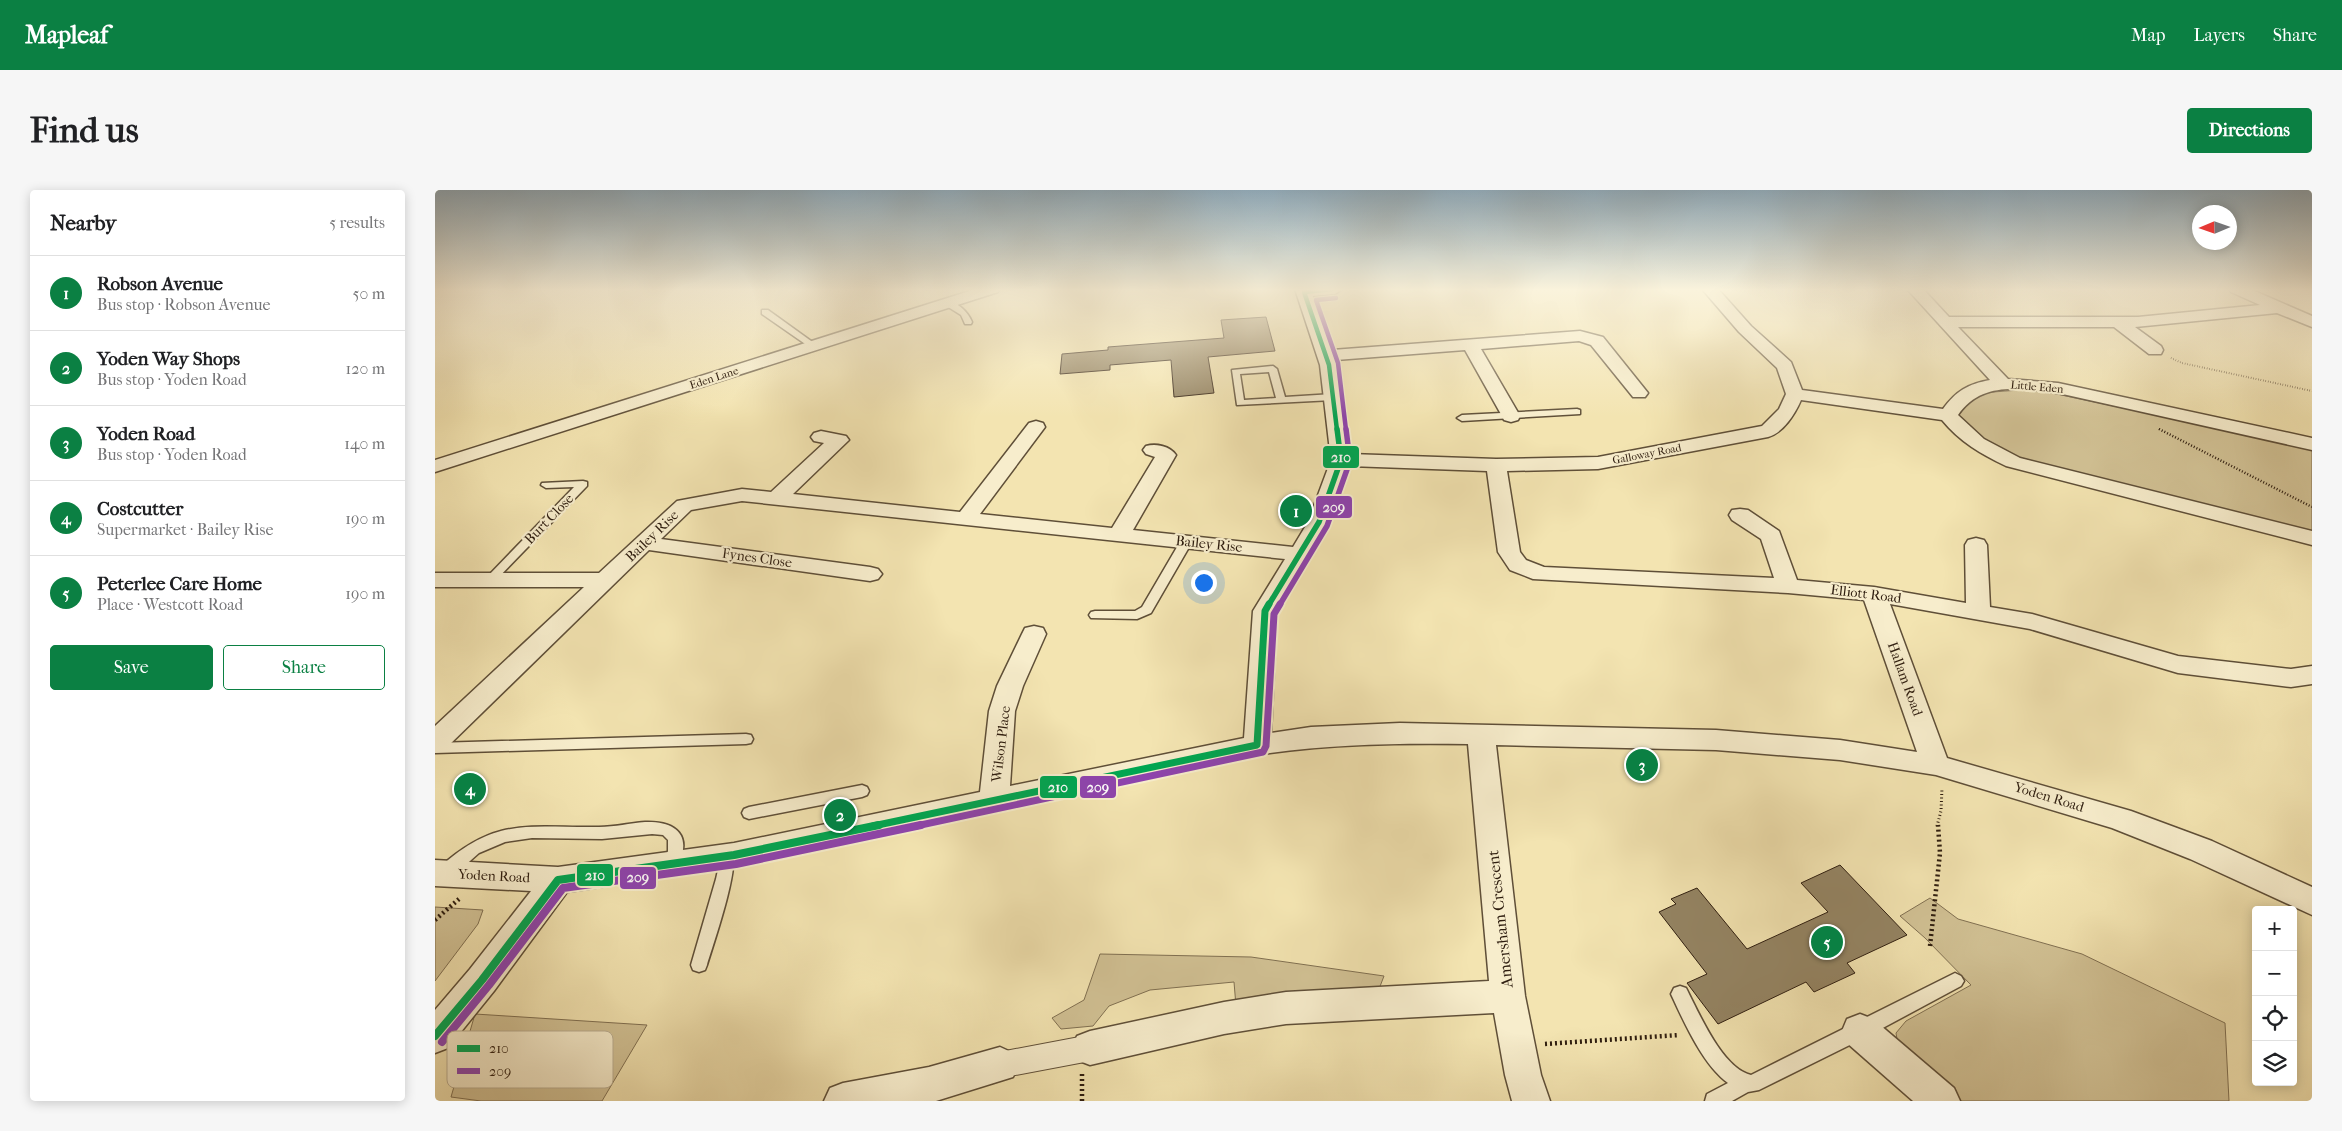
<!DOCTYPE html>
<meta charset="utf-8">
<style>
:root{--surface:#fff;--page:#f6f6f6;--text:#202124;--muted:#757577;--line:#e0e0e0;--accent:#0b8043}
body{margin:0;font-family:"IM FELL French Canon",serif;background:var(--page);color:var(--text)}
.controls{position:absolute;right:15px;bottom:15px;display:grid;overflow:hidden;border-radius:5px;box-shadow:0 2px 12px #0003}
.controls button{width:45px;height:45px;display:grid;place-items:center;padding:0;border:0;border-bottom:1px solid var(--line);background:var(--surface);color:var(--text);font:25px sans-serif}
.compass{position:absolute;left:1757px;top:15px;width:45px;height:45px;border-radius:50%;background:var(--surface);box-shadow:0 2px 12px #0003;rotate:268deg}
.you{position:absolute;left:768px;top:392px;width:18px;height:18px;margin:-12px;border:4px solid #fff;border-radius:50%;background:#1a73e8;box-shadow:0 0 0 8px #1a73e833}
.badge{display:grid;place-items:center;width:32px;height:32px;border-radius:50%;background:var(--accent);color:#fff;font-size:16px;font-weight:700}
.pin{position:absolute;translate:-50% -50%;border:2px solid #fff;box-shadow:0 1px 5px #0006}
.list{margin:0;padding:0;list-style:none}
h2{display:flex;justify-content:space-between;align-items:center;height:65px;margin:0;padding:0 20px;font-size:21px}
h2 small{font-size:16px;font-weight:400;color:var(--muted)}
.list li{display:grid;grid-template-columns:32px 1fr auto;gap:15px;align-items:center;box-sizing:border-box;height:75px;padding:0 20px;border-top:1px solid var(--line)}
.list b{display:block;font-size:19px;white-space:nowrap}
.list p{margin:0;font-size:16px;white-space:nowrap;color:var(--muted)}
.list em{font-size:16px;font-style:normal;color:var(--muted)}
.actions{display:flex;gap:10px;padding:15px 20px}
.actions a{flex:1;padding:11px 0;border:1px solid var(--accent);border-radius:5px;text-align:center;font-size:18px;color:var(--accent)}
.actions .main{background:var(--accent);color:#fff}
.icon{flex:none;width:28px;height:28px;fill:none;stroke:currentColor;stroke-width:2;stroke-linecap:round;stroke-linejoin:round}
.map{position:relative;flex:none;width:1877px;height:911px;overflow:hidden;border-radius:5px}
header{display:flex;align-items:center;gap:30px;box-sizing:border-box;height:70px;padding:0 25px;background:var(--accent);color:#fff}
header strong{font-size:24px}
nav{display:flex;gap:28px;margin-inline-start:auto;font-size:18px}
.intro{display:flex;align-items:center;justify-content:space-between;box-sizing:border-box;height:120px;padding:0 30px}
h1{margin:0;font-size:35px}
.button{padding:12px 22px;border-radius:5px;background:var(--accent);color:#fff;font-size:18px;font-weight:700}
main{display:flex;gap:30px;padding:0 30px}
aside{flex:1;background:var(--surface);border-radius:5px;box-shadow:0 2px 12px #0003}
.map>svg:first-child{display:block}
.green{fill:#d2c295;stroke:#807052}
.building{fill:#948463;stroke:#2e1d0f}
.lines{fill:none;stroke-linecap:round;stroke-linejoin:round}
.service-casing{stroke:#5f4f38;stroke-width:3}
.pedestrian-casing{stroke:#5f4f38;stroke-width:2}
.minor-casing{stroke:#5f4f38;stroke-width:3}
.path-far3{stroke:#2e1d0f;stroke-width:2;stroke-dasharray:0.5 2;stroke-linecap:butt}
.path-far2{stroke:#2e1d0f;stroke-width:2.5;stroke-dasharray:1 2;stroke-linecap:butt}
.path-far1{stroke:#2e1d0f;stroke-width:3;stroke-dasharray:1 2.5;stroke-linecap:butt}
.path{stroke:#2e1d0f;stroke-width:4.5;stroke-dasharray:2 3;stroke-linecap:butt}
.service{fill:#f7edcc;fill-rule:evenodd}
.pedestrian{fill:#f7edcc;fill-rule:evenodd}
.minor{fill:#f7edcc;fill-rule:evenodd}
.bus-1-far3-casing{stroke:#f7edcc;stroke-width:7}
.bus-1-far2-casing{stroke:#f7edcc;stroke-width:9}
.bus-1-far1-casing{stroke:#f7edcc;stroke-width:11}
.bus-1-casing{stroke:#f7edcc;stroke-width:12}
.bus-2-far3-casing{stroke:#f7edcc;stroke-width:7}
.bus-2-far2-casing{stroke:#f7edcc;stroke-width:9}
.bus-2-far1-casing{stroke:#f7edcc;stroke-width:11}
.bus-2-casing{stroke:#f7edcc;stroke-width:12}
.bus-1-far3{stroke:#00a651;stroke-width:4.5}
.bus-1-far2{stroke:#00a651;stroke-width:5.5}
.bus-1-far1{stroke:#00a651;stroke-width:7}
.bus-1{stroke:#00a651;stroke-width:8}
.bus-2-far3{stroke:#8e44ad;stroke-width:4.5}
.bus-2-far2{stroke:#8e44ad;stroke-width:5.5}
.bus-2-far1{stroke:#8e44ad;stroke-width:7}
.bus-2{stroke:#8e44ad;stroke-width:8}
.labels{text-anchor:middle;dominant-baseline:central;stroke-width:4.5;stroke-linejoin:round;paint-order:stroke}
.far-street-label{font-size:11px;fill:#2e1d0f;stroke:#f7edcc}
.street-label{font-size:14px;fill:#2e1d0f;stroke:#f7edcc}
.near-street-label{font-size:16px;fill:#2e1d0f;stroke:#f7edcc}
.key{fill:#f7edcc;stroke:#bbaf93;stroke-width:1}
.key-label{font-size:14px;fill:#2e1d0f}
.line-badge{stroke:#f7edcc;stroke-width:2}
.badge-label{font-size:14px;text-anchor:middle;font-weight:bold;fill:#fff}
</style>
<header>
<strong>Mapleaf</strong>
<nav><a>Map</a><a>Layers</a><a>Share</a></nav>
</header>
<div class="intro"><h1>Find us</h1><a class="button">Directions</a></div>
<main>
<aside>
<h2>Nearby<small>5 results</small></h2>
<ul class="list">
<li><span class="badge">1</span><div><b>Robson Avenue</b><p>Bus stop · Robson Avenue</p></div><em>50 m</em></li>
<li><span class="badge">2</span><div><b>Yoden Way Shops</b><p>Bus stop · Yoden Road</p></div><em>120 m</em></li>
<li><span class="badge">3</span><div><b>Yoden Road</b><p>Bus stop · Yoden Road</p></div><em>140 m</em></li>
<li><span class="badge">4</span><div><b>Costcutter</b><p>Supermarket · Bailey Rise</p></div><em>190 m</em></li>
<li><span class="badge">5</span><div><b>Peterlee Care Home</b><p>Place · Westcott Road</p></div><em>190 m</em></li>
</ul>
<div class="actions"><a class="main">Save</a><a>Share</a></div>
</aside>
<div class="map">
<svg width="1877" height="911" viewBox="0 0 1877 911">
<rect width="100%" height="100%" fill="#f3e4b1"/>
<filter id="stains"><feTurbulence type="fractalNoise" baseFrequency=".004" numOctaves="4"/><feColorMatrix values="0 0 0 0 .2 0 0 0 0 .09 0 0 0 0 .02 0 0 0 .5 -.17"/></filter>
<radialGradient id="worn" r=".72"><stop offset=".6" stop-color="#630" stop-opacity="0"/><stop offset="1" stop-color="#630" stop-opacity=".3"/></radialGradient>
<!-- green -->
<g class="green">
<path d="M1598,199L1877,258V345L1576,268L1531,241L1522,220L1545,203Z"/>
<path d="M1495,708L1523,729L1647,764L1790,833L1794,911H1523L1463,855L1461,843L1471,831L1536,795L1490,748L1465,726Z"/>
<path d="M0,717L48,720L43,734L0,791Z"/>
<path d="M665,764L816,767L949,786L944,799L801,816L799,792L715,800L674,816L658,836L626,839L617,828L649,810Z"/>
<path d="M40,824L212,835L167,911H46L16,907Z"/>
</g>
<!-- building -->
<g class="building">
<path d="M831,127L840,161L773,167L779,203L739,207L736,170L675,175V180L625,184L627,164L673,160V157L789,148L786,130Z"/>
<path d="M1405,675L1472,745L1412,773L1420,783L1379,802L1371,792L1283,834L1252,793L1272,784L1224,722L1241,714L1236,709L1262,698L1312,759L1393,722L1366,693Z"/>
</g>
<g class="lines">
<!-- service casing -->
<g class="service-casing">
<g id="service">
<path d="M510,111C522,111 533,122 537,132L536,134H530L526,125L510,115Z"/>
<path d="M327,120H333L383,156L376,158L327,124Z"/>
<path d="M838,176L842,179L850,207L898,204L903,207L898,210L802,215L797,180ZM834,182L841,208L809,210L805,184Z"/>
<path d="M1142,219L1145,220V224L1027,231L1022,228L1027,225Z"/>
<path d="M148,291L152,292V296L59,392H51L49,390L51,388L139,297L111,298L106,295L107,293Z"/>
<path d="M751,349L757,352L716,423L702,429L656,428L654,425L656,422L660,421H700L707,417L745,352Z"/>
<path d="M311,544L316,545L318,549L316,553L311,554L0,563V553Z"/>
<path d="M427,595L432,597L434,601L432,605L427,607L314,629L309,627L307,623L309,619L314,617Z"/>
<path d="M210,632C242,631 258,646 242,677L237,679L232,677L229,673L233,661V650L228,645L217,644L167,649L97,648L70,652L44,663L17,687L11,688L5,687L3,682L5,677C62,626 94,638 164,637C180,637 195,633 210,632Z"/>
<path d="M292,660L297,662C305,677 278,755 272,775L270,780L264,782L258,780L256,775L281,689L287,662Z"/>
<path d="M1520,783L1526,786L1529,791L1526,796L1431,847L1324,900L1313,902L1297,911H1270L1272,904L1293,893C1268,875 1249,832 1236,804L1239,798L1245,796L1251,798C1264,823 1287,878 1316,885Z"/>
</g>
</g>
<!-- pedestrian casing -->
<g class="pedestrian-casing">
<path id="pedestrian" d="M655,845L665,849L669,858L665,867L655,871L565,888L555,884L551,875L555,866L565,862Z"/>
</g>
<!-- minor casing -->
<g class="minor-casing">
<g id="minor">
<path d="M541,99H565L563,102L0,282V270Z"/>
<path d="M860,99H907L900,104L878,106L897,160L1145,141L1168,147L1213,203L1210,207H1198L1156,155L1144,151L1046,159L1085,226L1083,230L1076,232L1069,230L1067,226L1030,160L901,170L915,264L1061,269L1163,267L1327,236L1344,219L1351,204L1342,178L1304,142L1267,99H1283L1316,136L1356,172L1367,200L1508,219C1521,201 1533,194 1555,190L1472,99H1488L1514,127H1703L1825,115L1796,102L1794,99H1815L1877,126V137L1842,123L1700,137L1726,156L1728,160L1726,164H1714L1679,137H1523L1573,189L1623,193L1877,248V260L1623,203C1586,199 1547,190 1523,225L1549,249L1585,268L1877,341V355L1571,276C1546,264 1525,252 1507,230L1366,210C1360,224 1348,243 1333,247L1163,279L1072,281L1085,362L1091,370L1109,377L1339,388L1326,349L1297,330L1294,325L1297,320L1305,319L1313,320L1344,341L1362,390L1439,397L1531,413L1530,355L1533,350L1541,348L1549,350L1552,355L1555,417L1597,424L1743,466L1856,479L1877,476V494L1856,497L1743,483L1595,439L1455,414L1512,568L1696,621L1777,651L1877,697V725L1755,669L1677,638L1501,585L1405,570L1281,560L1061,555L1090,806L1106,885L1115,911H1077L1070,885L1059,823L851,834L789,844L655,875L642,870L637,858L642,846L655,841L789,812L851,802L1054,791L1033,554C962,553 892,554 822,565L299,677L132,702L59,801L13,858L0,863V820L35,779L96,701L0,696V670L123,677L299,653L545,602L554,521L562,496L587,444L590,438L599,436L608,438L611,444L588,496L580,521L575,596L809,548L818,421L850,369L307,311L256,320L226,349L435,377L443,379L447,384L443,389L435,391L214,360L10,559L0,562V536L149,397H0V383H164L242,311L307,299L336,302L389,253L379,251L376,247L379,243L386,241L411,246L414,250L358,304L525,322L594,233L601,231L608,233L610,237L545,324L677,338L720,267L711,264L708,260L711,256C721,253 735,256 741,265L698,340L858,357L873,332L896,270L885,175ZM914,276L1052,281L1063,362L1075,380L1098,389L1353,403L1429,410L1482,562L1405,550L1281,540L965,533L876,537L836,543L842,421L895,332Z"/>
<path d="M1425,824L1438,829L1519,898L1525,911H1478L1412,853L1407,841L1412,829Z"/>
<path d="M565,857L578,863L583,875L578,887L501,911H389L395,898L408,893L494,877Z"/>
</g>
</g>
<!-- path-far3 -->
<g class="path-far3">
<path d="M1736,168L1747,173L1877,201"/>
<path d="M1724,239L1726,240"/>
</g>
<!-- path-far2 -->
<path class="path-far2" d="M1724,239L1877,317"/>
<!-- path-far1 -->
<path class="path-far1" d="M1502,636L1506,621L1507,598"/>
<!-- path -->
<g class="path">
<path d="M0,730L24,709"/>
<path d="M1495,756L1505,663L1503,635"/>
<path d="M1110,854L1244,845"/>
<path d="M647,884V911"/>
</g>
<!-- service -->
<use href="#service" class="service"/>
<!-- pedestrian -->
<use href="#pedestrian" class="pedestrian"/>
<!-- minor -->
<use href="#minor" class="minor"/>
<!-- bus-1-far3 casing -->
<g class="bus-1-far3-casing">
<path id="bus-1-far3" d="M897,99L869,102L894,175L902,240"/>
</g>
<!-- bus-1-far2 casing -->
<g class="bus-1-far2-casing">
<path id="bus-1-far2" d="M833,416L884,332L906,270L902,239"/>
</g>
<!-- bus-1-far1 casing -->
<g class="bus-1-far1-casing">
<path id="bus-1-far1" d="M438,636L822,555L830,421L834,414"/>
</g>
<!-- bus-1 casing -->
<g class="bus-1-casing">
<path id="bus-1" d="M0,846L47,790L123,690L299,665L444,635"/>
</g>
<!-- bus-2-far3 casing -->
<g class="bus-2-far3-casing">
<path id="bus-2-far3" d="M901,108L881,110L903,173L911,240"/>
</g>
<!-- bus-2-far2 casing -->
<g class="bus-2-far2-casing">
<path id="bus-2-far2" d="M844,416L892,336L915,271L911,239"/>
</g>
<!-- bus-2-far1 casing -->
<g class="bus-2-far1-casing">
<path id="bus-2-far1" d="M481,636L828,562L831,556L839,424L845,414"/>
</g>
<!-- bus-2 casing -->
<g class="bus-2-casing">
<path id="bus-2" d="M7,852L54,795L128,698L301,674L486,635"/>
</g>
<!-- bus-1-far3 -->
<use href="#bus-1-far3" class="bus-1-far3"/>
<!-- bus-1-far2 -->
<use href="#bus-1-far2" class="bus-1-far2"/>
<!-- bus-1-far1 -->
<use href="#bus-1-far1" class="bus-1-far1"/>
<!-- bus-1 -->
<use href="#bus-1" class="bus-1"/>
<!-- bus-2-far3 -->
<use href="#bus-2-far3" class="bus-2-far3"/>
<!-- bus-2-far2 -->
<use href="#bus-2-far2" class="bus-2-far2"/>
<!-- bus-2-far1 -->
<use href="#bus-2-far1" class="bus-2-far1"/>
<!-- bus-2 -->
<use href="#bus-2" class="bus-2"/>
</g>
<!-- sky -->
<linearGradient id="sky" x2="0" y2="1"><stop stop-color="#91acbc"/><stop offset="0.44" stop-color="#faf3dc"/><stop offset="1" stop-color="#faf3dc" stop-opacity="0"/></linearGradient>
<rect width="1877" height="227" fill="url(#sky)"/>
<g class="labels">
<!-- far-street labels -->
<g class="far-street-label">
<text transform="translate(279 188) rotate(-18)">Eden Lane</text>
<text transform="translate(1602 197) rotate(5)">Little Eden</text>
<text transform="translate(1212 264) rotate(-11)">Galloway Road</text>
</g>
<!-- street labels -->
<g class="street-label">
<text transform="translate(114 329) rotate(-46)">Burt Close</text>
<text transform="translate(217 346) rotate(-44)">Bailey Rise</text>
<text transform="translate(774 354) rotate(6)">Bailey Rise</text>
<text transform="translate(322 368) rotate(8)">Fynes Close</text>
<text transform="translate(1431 404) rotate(7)">Elliott Road</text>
<text transform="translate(1470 489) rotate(70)">Hallam Road</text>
<text transform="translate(566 554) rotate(-83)">Wilson Place</text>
<text transform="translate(1614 607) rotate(17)">Yoden Road</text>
<text transform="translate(59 686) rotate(3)">Yoden Road</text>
</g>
<!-- near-street labels -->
<g class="near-street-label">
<text transform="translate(1065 729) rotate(-96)">Amersham Crescent</text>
</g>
</g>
<!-- legend -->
<rect x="12" y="841" width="166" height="57" rx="8" class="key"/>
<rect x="22" y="855" width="23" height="7" fill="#00a651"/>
<rect x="22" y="878" width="23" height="6" fill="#8e44ad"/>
<g class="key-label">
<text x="54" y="863">210</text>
<text x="54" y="886">209</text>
</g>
<g class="line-badge">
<rect x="887" y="255" width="38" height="24" rx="5" fill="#00a651"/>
<rect x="880" y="305" width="38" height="24" rx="5" fill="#8e44ad"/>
<rect x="604" y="585" width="39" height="24" rx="5" fill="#00a651"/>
<rect x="644" y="585" width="38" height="24" rx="5" fill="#8e44ad"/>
<rect x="141" y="673" width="38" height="24" rx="5" fill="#00a651"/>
<rect x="184" y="676" width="38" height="24" rx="5" fill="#8e44ad"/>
</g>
<g class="badge-label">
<text x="906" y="272">210</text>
<text x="899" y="322">209</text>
<text x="623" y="602">210</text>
<text x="663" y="602">209</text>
<text x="160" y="690">210</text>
<text x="203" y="692">209</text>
</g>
<rect width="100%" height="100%" filter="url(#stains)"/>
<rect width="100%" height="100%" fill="url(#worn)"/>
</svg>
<div class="controls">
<button>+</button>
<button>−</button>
<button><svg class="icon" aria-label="locate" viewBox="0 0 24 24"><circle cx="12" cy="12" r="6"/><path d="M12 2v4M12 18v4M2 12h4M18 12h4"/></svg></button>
<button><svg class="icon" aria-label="layers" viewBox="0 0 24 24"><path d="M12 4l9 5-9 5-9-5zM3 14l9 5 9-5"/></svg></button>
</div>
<svg class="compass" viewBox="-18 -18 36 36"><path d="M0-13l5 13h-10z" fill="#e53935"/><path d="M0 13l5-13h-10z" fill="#757577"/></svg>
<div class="you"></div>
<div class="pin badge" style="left:861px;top:321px">1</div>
<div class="pin badge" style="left:405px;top:625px">2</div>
<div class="pin badge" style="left:1207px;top:575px">3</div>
<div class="pin badge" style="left:35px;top:599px">4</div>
<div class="pin badge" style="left:1392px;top:752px">5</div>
</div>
</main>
